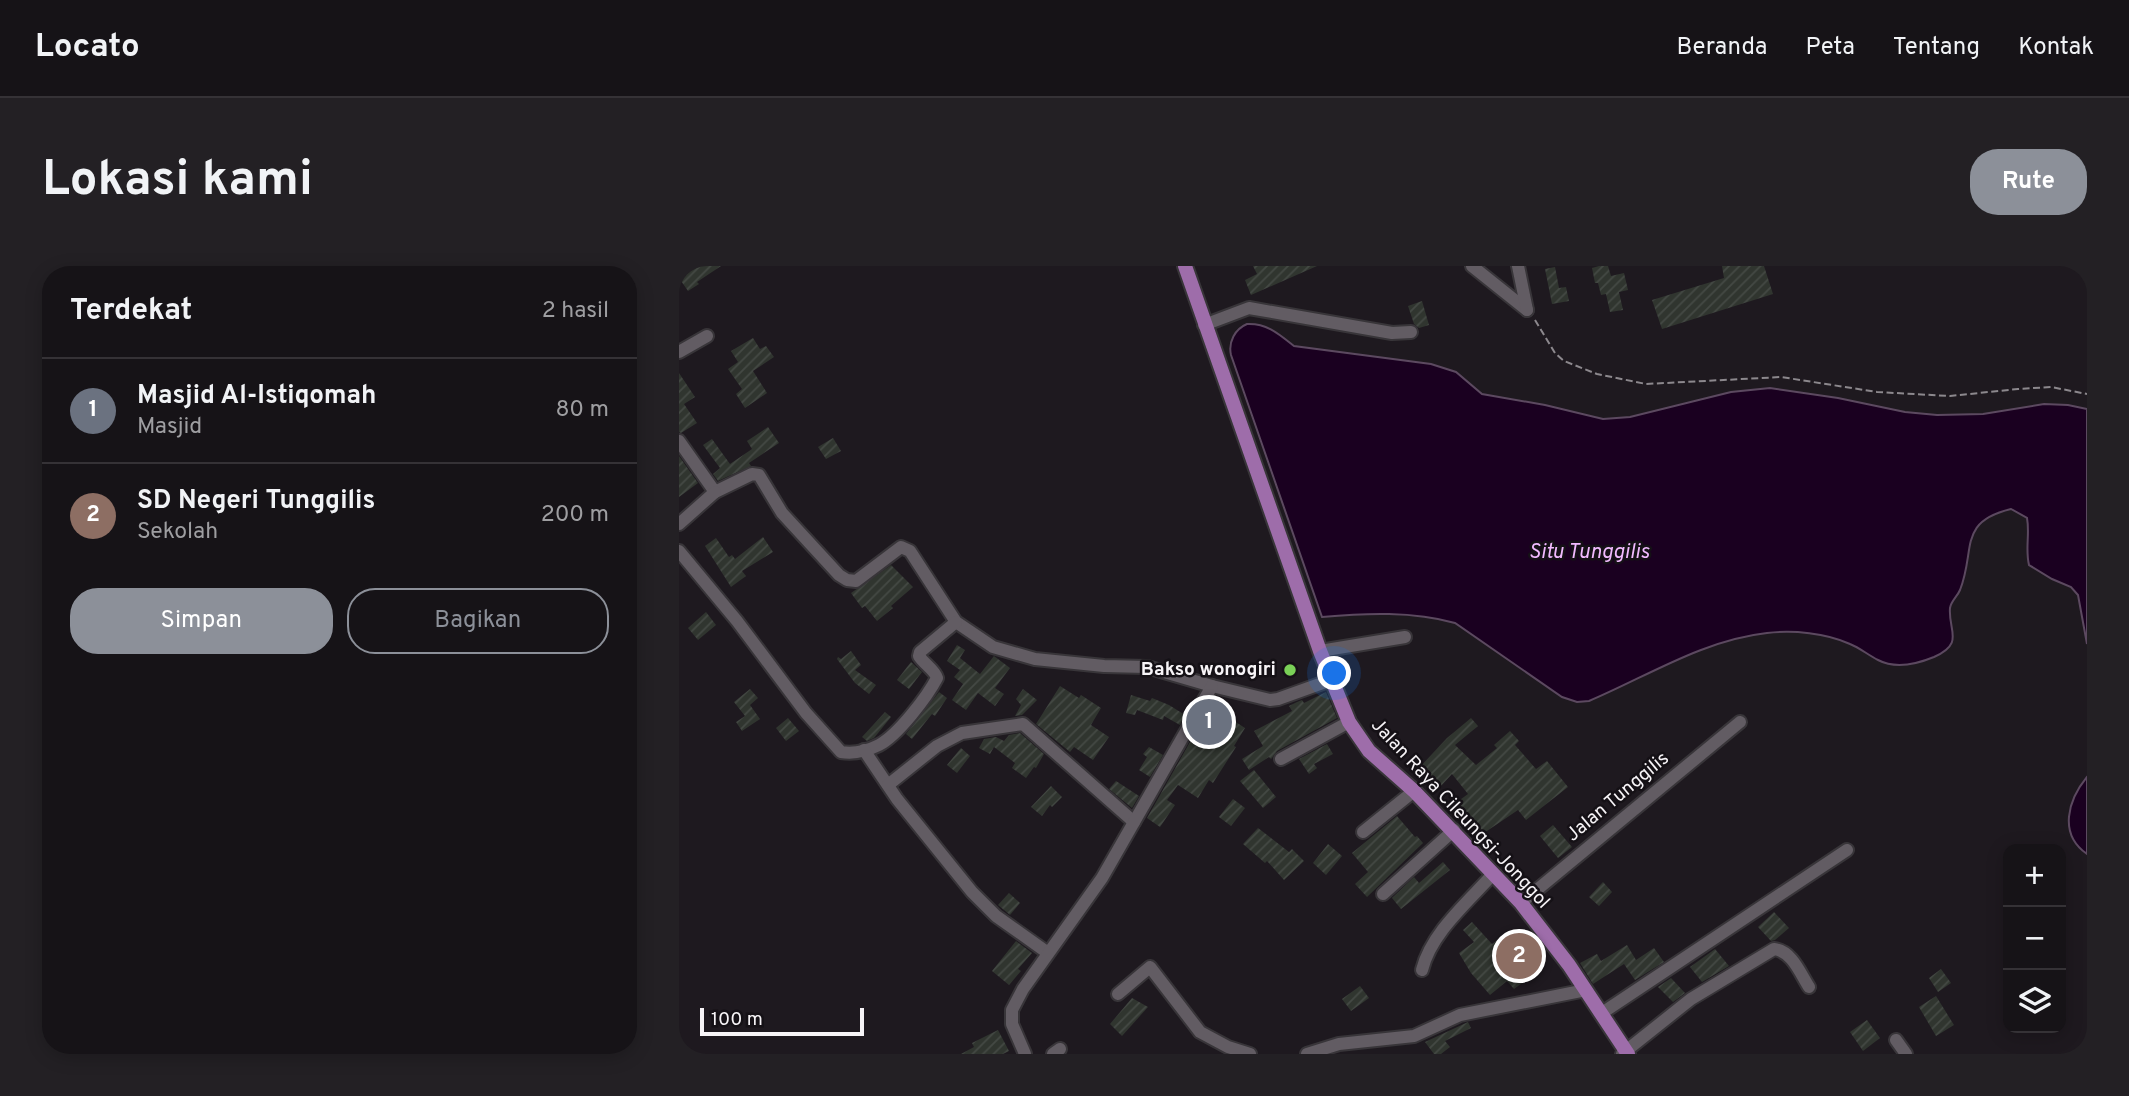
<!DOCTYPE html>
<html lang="id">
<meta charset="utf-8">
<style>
:root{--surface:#161317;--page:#232024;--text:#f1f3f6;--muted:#9e9ea1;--line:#353236;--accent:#8c9099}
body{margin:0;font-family:Overpass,sans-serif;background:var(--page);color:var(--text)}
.controls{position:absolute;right:21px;bottom:21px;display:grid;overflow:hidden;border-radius:14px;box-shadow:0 4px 18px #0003}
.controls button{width:63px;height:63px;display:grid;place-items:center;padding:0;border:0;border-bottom:2px solid var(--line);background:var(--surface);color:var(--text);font:35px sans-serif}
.scale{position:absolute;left:21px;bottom:18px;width:164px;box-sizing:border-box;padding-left:7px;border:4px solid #f7f4f7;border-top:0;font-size:19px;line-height:24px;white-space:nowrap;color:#f7f4f7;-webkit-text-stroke:5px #151116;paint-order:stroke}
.you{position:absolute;left:656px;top:408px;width:24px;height:24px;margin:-18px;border:5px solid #fff;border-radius:50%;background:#1a73e8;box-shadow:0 0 0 10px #1a73e833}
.badge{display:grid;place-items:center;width:46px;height:46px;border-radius:50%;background:var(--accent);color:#fff;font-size:23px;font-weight:700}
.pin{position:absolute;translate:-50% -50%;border:4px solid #fff;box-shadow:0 2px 7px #0006}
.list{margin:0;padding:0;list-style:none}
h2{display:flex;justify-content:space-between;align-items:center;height:91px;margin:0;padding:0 28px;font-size:30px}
h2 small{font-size:23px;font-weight:400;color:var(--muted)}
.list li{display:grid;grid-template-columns:46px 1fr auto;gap:21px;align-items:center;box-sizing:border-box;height:105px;padding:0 28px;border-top:2px solid var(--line)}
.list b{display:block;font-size:26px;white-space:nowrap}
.list p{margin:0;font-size:23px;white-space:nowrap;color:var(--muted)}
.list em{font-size:23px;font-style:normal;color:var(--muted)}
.actions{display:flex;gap:14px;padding:21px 28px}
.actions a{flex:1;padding:16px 0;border:2px solid var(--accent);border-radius:28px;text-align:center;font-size:24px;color:var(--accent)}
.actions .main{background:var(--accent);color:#fff}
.icon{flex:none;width:38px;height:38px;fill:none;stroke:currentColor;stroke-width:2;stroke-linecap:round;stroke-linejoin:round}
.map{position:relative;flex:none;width:1408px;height:788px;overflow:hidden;border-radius:28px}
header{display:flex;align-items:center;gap:42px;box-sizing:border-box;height:98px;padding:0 35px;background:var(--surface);border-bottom:2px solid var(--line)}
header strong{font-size:33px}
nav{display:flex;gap:38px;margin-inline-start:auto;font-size:24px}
.intro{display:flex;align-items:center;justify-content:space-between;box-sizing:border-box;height:168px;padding:0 42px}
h1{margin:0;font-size:49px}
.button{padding:18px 32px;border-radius:28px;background:var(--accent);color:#fff;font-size:24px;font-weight:700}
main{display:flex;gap:42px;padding:0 42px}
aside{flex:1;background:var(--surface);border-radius:28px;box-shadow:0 4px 18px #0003}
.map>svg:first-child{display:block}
.water{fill:#1a0020;stroke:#5c4960;stroke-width:2}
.building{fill:url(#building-hatch)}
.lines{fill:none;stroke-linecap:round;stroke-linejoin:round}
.minor-casing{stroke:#383539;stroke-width:16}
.major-casing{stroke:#383539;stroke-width:18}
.path{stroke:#8c888d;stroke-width:2;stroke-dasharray:7 3.5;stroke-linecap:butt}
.minor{stroke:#625c63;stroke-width:12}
.major{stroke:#9e6daa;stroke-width:14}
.poi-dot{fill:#7ad157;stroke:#151116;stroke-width:2.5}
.labels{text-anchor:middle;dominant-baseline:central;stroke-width:5;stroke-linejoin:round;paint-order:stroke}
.poi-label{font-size:19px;font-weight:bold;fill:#f7f4f7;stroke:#151116;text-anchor:end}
.street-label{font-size:19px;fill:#f7f4f7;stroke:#151116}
.water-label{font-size:21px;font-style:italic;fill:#f1bafe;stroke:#151116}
</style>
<header>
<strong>Locato</strong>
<nav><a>Beranda</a><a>Peta</a><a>Tentang</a><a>Kontak</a></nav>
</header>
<div class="intro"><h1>Lokasi kami</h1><a class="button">Rute</a></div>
<main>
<aside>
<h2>Terdekat<small>2 hasil</small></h2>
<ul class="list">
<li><span class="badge" style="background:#6b7280">1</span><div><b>Masjid Al-Istiqomah</b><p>Masjid</p></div><em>80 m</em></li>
<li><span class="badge" style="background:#8d6e63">2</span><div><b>SD Negeri Tunggilis</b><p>Sekolah</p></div><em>200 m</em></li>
</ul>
<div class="actions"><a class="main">Simpan</a><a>Bagikan</a></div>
</aside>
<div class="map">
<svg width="1408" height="788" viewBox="0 0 1408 788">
<defs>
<pattern id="building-hatch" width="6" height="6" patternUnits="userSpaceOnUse" patternTransform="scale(1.75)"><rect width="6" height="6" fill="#30352f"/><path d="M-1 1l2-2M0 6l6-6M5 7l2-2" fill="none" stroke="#444944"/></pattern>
</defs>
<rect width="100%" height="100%" fill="#1e191f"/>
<!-- water -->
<g class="water">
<path d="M568,58C588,57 600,68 615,80L752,98L777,106L803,128L866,139L924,153L951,151L1052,126L1091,122L1159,132L1226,146L1258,149L1304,148L1365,138L1389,139L1408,143V378L1399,329L1392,321L1373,313L1350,299C1346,283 1351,268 1348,252L1332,243C1278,256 1297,284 1281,324C1278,331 1272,335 1271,342C1269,365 1286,377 1255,391C1238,398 1216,403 1199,394C1189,389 1181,382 1171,378C1147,367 1114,364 1088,367C1024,374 967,411 910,435L898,436L883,431L776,357C734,345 686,347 643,351L552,89C549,76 556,63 568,58Z"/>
<path d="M1408,511V588C1379,568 1389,534 1408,511Z"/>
</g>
<!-- building -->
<g class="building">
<path d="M0,0H42L18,16L20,18L9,25L0,12Z"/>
<path d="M574,0H638L572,29L566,14L578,8Z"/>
<path d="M920,0H929L932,10L945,7L949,24L940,26L944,44L931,46L927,28L922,29L919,17H916L913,2Z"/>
<path d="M1043,0H1085L1094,28L983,63L973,34L1045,12Z"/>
<path d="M876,1L880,22L887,21L890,35L873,38L866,3Z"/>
<path d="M743,35L750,59L740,62L735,58L729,40Z"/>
<path d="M74,72L81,83L87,80L95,91L74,105L88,127L66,142L57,128L63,123L49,103L59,96L52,85Z"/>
<path d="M0,107L16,131L5,138L18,157L2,167L0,166Z"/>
<path d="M89,161L100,177L70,197L72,200L39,215L34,208L41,202L24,179L33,173L51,198L73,183L68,175Z"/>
<path d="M154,172L162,185L147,193L139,181Z"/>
<path d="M0,190L19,217L0,231Z"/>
<path d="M84,271L94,286L63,305L67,310L52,321L26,280L37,272L50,291L53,289L56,293Z"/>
<path d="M212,299L234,321L212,340L214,342L198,355L186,340L183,342L172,327Z"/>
<path d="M27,346L37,359L19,374L9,362Z"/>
<path d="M278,379L286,384L281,392L301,408L315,390L331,402L316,422L325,428L316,440L299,427L287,444L273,434L284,418L275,411L281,404L268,395Z"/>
<path d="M172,385L182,399L176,404L197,419L190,428L176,417L158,393L159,391L162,393Z"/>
<path d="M232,396L243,406L230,423L218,414Z"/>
<path d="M381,420L400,432L402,429L422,442L412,459L430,471L414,494L395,481L391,486L357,458Z"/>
<path d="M71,423L79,432L71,439L81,453L63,465L57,456L66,450L55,436Z"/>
<path d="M344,423L358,434L343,449L336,450L342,439L337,433Z"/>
<path d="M260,426L268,432L256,450L253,448L233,473L227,468Z"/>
<path d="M647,426L658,452L598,485L593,492L592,493L590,491L570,504L563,493L584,480L575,465L613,445L610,440L618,436L623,434L625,437Z"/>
<path d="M452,429L471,435L473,432L490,439L506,449L501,459L485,450L484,454L458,444L456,449L447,447Z"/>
<path d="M540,433L552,441L546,449L566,462L555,480L557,481L534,517L530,514L519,532L499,519L488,534L496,539L481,561L468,552L528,446L530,447Z"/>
<path d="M206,446L212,451L195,472L188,475L183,471Z"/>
<path d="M109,452L120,465L107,475L97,462Z"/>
<path d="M792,452L799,460L776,479L797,499L818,482L815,479L831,465L840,475L836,479L857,503L868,495L889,521L847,554L839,544L802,569L778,536L789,528L773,508L761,521L740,502L768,472Z"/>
<path d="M341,467L365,488L357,502L355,501L347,512L333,502L336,497L315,481L311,488L300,482L305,473L317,471L325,475L330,469Z"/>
<path d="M648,478L654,488L635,498L638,502L630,508L620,493Z"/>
<path d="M470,481L484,489L471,511L460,504L468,491L464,488Z"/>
<path d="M282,482L291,490L278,507L268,499Z"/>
<path d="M575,504L597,531L584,542L561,515Z"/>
<path d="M437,515L460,530L453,542L430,523Z"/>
<path d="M372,520L383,531L373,541L371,539L363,550L352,541Z"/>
<path d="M554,533L566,542L552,560L540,551Z"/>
<path d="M718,550L736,571L738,570L744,577L688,631L676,618L689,606L673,587Z"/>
<path d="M874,559L893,581L879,592L861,570Z"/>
<path d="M579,562L610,586L613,583L625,595L605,614L588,595L586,597L564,578Z"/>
<path d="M649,578L663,590L647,609L634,597Z"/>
<path d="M764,596L771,604L722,643L713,632L735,611L740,617Z"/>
<path d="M924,616L933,626L920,640L910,631Z"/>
<path d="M330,627L341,637L331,649L319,639Z"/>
<path d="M1095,646L1110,662L1096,674L1092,675L1079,661Z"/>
<path d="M793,656L813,678L821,672L850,712L835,723L828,715L811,729L792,707L780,687L795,676L784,664Z"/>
<path d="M337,675L353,687L339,703L342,705L330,719L313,705Z"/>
<path d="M948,679L957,694L975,682L985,696L956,714L945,698L914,718L901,697L918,688L922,695Z"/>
<path d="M1036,683L1050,700L1023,716L1011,701Z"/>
<path d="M1262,703L1272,717L1259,726L1250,712Z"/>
<path d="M992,712L1006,727L994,736L979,721Z"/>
<path d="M681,720L690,732L672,745L663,733Z"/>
<path d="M1257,730L1275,759L1257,770L1240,741Z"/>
<path d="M453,732L469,741L443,770L431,758Z"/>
<path d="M1188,754L1201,772L1184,785L1171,766Z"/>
<path d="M789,756L792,762L766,775L771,781L762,788H755L746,776Z"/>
<path d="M319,764L330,785L324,788H282L295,781L293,777Z"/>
</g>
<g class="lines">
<!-- minor casing -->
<g class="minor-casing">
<g id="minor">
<path d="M793,0L848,44"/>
<path d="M839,0L848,44"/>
<path d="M525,59L570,42L713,67L732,66"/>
<path d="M0,86L28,70"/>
<path d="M0,175L36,226L73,208L80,209L103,247L160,309L168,314L177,315L222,281L231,285L277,356L314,381L356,393L425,400L468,401L533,420L591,434L599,433L652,414"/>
<path d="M0,258L36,226"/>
<path d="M0,285L58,355L127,447L162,486C174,488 188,485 200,479C219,469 248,431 258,412C256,404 245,398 240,390L241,386L277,356"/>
<path d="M641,385L726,371"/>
<path d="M185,484L218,533L293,626L317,650L369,687"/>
<path d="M602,493L670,456"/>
<path d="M209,519L258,480L283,467L344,458L455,556"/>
<path d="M684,566L735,525"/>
<path d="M704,628L775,564"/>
<path d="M842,637L1061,456"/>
<path d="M743,704C752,667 789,636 814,608"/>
<path d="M439,728L471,701L521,766L549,781L571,788"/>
<path d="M923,747L1168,584"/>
<path d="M1217,774L1227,788"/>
<path d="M346,788L333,758V744L344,723L423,612L533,420"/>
<path d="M374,788L381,783"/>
<path d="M628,788L660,778L735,770L781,749L907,724"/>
<path d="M943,788L1012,733L1095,683C1113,685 1121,707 1130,721"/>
</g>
</g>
<!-- major casing -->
<g class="major-casing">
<path id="major" d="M506,0L641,385L670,456L690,485L735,525L842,637L890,699L949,788"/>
</g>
<!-- path -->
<path class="path" d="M856,54L876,87L885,95L918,108L967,118L1102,111L1198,126L1271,130L1339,123L1372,121L1408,128"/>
<!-- minor -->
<use href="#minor" class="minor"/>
<!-- major -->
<use href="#major" class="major"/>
</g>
<!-- markers -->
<circle class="poi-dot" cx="611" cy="404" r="7"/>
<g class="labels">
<!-- poi labels -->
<g class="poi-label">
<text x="597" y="404">Bakso wonogiri</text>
</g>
<!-- street labels -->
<g class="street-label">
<text transform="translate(939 531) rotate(-40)">Jalan Tunggilis</text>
<text transform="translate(781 548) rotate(47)">Jalan Raya Cileungsi-Jonggol</text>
</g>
<!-- water labels -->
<g class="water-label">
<text x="910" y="286">Situ Tunggilis</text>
</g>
</g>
</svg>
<div class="controls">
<button>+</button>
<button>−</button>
<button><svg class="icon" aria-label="layers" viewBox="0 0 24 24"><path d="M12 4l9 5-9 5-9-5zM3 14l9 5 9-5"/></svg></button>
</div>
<div class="scale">100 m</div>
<div class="you"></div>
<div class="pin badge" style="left:530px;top:456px;background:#6b7280">1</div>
<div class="pin badge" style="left:840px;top:690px;background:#8d6e63">2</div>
</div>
</main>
